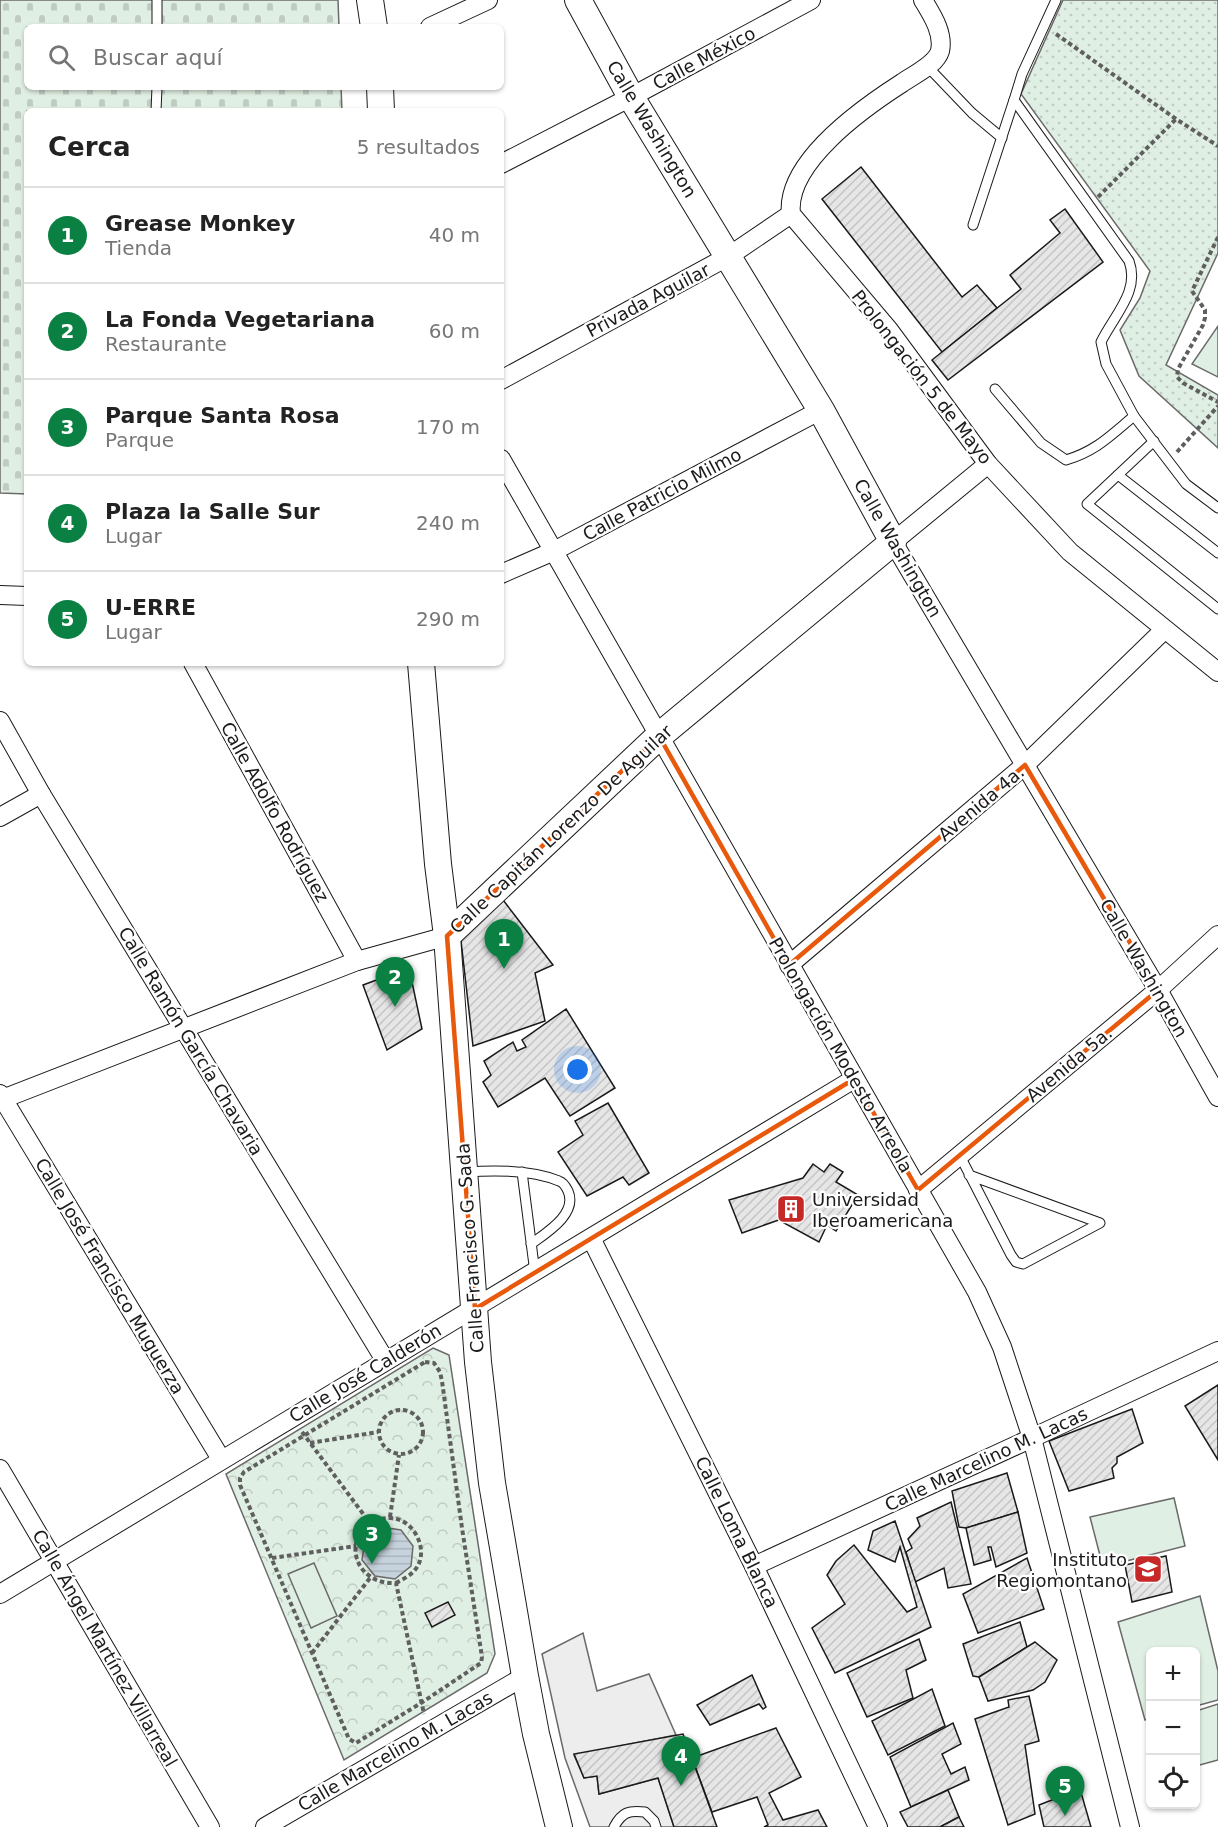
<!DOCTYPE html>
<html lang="es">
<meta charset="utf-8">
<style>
:root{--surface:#fff;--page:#f6f6f6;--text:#222;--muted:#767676;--line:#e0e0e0;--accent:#0b8043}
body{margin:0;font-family:"DejaVu Sans",sans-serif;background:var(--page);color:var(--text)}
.controls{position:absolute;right:18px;bottom:18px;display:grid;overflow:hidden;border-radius:9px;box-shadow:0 2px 4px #0004}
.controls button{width:54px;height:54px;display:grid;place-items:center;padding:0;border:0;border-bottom:2px solid var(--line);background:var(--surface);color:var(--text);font:30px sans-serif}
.you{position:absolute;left:578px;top:1070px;width:21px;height:21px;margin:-15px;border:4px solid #fff;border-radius:50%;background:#1a73e8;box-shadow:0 0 0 9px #1a73e833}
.badge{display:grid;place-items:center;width:39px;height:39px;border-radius:50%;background:var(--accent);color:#fff;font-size:20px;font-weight:700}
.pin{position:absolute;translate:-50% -50px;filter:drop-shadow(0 2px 3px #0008)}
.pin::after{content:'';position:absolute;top:32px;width:21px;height:18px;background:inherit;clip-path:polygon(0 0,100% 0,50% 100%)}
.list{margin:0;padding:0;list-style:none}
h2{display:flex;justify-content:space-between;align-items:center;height:78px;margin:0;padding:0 24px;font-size:26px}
h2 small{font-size:20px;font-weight:400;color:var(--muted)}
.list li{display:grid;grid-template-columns:39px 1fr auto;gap:18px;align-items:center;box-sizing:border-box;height:96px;padding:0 24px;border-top:2px solid var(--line)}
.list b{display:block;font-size:22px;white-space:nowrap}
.list p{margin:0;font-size:20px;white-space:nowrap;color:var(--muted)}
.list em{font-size:20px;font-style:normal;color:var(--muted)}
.icon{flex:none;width:33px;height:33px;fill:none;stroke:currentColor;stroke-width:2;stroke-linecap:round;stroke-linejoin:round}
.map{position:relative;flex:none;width:1218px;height:1827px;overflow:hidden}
.search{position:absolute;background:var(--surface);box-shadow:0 2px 4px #0004;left:24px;top:24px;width:480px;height:66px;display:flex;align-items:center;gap:15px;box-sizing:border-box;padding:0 21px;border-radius:9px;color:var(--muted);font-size:22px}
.panel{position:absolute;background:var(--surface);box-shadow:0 2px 4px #0004;left:24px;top:108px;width:480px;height:558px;border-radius:9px}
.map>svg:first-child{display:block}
.grass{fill:url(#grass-dots);stroke:#6a6a6a;stroke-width:1.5}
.cemetery{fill:url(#cemetery-stones);stroke:#6a6a6a;stroke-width:1.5}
.park{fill:url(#park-crowns);stroke:#6a6a6a;stroke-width:1.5}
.pitch{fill:#e0efe3;stroke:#6a6a6a;stroke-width:1.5}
.parking{fill:#ededed;stroke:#6a6a6a;stroke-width:1.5}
.water{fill:url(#water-rules);stroke:#6a6a6a;stroke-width:1.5}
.building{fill:url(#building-hatch);stroke:#1a1a1a;stroke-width:1.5}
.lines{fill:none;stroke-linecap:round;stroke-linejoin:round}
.lane-casing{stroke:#1a1a1a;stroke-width:11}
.street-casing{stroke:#1a1a1a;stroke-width:20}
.secondary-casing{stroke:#1a1a1a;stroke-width:28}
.path{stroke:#5f5f5f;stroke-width:4;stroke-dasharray:4.5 3;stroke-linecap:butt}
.lane{stroke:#fff;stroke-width:9}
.street{stroke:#fff;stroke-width:18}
.secondary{stroke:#fff;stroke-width:26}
.marked{fill:none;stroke:#e8590c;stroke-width:4.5;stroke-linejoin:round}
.labels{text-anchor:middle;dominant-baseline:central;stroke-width:4.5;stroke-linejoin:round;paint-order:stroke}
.street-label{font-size:18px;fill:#1a1a1a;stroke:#fff}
.poi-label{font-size:18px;fill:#1a1a1a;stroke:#fff;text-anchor:start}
</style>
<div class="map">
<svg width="1218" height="1827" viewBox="0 0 1218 1827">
<defs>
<pattern id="grass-dots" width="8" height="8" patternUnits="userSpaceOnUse" patternTransform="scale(1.5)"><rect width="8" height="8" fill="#e0efe3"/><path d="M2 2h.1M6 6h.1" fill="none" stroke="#c0ccc2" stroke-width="1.8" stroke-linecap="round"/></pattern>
<pattern id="cemetery-stones" width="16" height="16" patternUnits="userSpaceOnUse" patternTransform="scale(1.5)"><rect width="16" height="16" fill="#e0efe3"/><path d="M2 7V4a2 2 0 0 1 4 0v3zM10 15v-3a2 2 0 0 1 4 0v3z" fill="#c0ccc2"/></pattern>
<pattern id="park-crowns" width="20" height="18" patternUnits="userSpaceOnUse" patternTransform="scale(1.5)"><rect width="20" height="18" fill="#e0efe3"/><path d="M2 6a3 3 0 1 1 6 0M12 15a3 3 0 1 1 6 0" fill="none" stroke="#c0ccc2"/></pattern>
<pattern id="water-rules" width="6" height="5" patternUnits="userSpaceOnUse" patternTransform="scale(1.5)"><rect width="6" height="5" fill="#c6d2dc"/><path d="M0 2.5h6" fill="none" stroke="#aab4bc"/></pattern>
<pattern id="building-hatch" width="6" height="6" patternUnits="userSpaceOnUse" patternTransform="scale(1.5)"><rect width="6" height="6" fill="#e6e6e6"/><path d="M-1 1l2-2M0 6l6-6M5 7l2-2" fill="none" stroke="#c5c5c5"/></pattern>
</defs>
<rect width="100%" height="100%" fill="#fff"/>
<!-- grass -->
<path class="grass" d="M1063,0H1218V253L1166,365L1218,395V448L1139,376L1120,330L1140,298L1150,271L1021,94Z"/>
<!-- cemetery -->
<path class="cemetery" d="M0,0H338L339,27H27V87H341L342,111H27V494L0,493Z"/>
<!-- park -->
<path class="park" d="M433,1348L449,1355L495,1654L487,1673L344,1760L226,1474Z"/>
<!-- pitch -->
<g class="pitch">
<path d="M1218,326V377L1192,364Z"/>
<path d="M1174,1498L1185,1546L1103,1567L1090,1517Z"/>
<path d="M314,1563L337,1616L311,1628L288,1574Z"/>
<path d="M1200,1596L1218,1671V1700L1196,1706V1652H1150V1718L1145,1720L1118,1622Z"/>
<path d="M1218,1704V1760L1196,1766V1711Z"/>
</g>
<!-- parking -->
<path class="parking" d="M583,1633L597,1691L649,1674L676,1735L574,1755L584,1778L597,1776L599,1794L658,1778L674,1827H590L565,1758L542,1654Z"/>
<!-- water -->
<path class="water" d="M381,1527L401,1530L413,1546L411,1566L395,1579L375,1576L362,1560L365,1540Z"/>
<!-- building -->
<g class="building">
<path d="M861,167L962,297L977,285L997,308L942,352L822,199Z"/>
<path d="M1065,209L1103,262L948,380L932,360L1021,289L1010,275L1060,233L1050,220Z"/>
<path d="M500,896L553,965L535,973L545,1021L473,1046L460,932Z"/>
<path d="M409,968L422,1029L387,1050L363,985Z"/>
<path d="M566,1009L615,1088L570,1116L545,1078L498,1107L483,1082L491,1075L484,1061L513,1042L517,1051L526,1047L522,1040Z"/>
<path d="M608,1103L649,1173L629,1185L623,1177L587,1196L558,1152L583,1135L575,1121Z"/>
<path d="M813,1164L824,1172L830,1164L843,1172L836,1182L858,1195L836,1231L827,1225L819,1242L784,1223L787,1217L742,1233L729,1200L803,1178Z"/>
<path d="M1218,1385V1460L1185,1406Z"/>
<path d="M1132,1409L1143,1443L1117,1457V1463L1112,1468L1114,1478L1069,1491L1049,1441Z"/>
<path d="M1007,1473L1018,1512L966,1528L959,1527L952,1491Z"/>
<path d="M951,1502L971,1584L948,1588L944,1568L915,1582L906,1552L912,1548L908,1539L920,1526L917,1518Z"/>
<path d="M1018,1512L1027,1553L996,1567L991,1547H988L991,1560L974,1565L966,1528Z"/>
<path d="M895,1521L931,1627L835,1673L812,1628L845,1604L827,1575L836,1561L854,1545L907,1612L917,1607L900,1547L895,1562L868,1550L873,1531Z"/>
<path d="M1166,1556L1172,1592L1132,1602L1125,1565Z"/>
<path d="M1027,1558L1044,1609L978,1633L963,1594Z"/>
<path d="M448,1602L455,1615L432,1627L425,1613Z"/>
<path d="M1020,1622L1027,1647L979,1677L973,1676L963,1644Z"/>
<path d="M919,1639L926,1660L906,1670L913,1698L867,1717L847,1673Z"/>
<path d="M1035,1642L1057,1660L1045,1682L1033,1690L988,1701L979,1677Z"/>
<path d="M752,1675L766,1707L763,1709L759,1704L710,1725L697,1705Z"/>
<path d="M932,1689L945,1726L888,1755L872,1721Z"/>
<path d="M1029,1696L1039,1741L1025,1745L1035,1814L1008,1825L975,1719L1009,1707L1008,1700Z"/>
<path d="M953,1723L961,1744L942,1754L951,1774L965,1767L969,1780L911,1807L890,1757Z"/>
<path d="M776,1728L801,1777L769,1793L783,1820L818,1810L827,1827H764L768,1825L757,1797L712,1812L692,1758Z"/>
<path d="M683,1734L717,1827H674L658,1778L599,1794L597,1776L584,1778L574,1754Z"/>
<path d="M1080,1789L1091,1827H1044L1039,1805Z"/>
<path d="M948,1790L959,1817L940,1827H908L900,1812Z"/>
<path d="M959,1817L964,1827H940Z"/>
</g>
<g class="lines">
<!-- lane casing -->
<g class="lane-casing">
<g id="lane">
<path d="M1056,0L1022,74L1014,100L1129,261C1140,291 1115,314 1101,342L1106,364L1134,416L1186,484L1218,508"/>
<path d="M157,27V0"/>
<path d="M927,66L972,113L1002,138"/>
<path d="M156,111L157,87"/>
<path d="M973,225L1014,100"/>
<path d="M995,389L1041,443L1066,460C1096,451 1110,436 1134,416"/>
<path d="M1154,441L1087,504L1218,609"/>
<path d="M1118,475L1218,553"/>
<path d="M960,1156L1011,1255L1016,1262L1023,1264L1100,1223L969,1175"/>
<path d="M466,1172C494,1170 533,1170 559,1181C563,1182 566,1187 568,1191C578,1214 546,1233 531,1244"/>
<path d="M522,1172L535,1273"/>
<path d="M614,1827C622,1812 629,1810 645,1812L654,1821L656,1827"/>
</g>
</g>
<!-- street casing -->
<g class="street-casing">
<g id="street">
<path d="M923,0C932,15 944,33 940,51C936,65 913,75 902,83C863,108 785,163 791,214L889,330L988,464L1070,552L1218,672"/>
<path d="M430,27L488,0"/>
<path d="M501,164L631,97L811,0"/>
<path d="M501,380L729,256L791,214"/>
<path d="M501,459L977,1292L1002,1347L1032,1438L1130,1827"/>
<path d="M988,464L893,542L1158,990L1218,1097"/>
<path d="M501,574L554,551L821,410"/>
<path d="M0,595L27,596"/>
<path d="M193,663L357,961"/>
<path d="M0,721L41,794L385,1360"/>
<path d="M0,817L41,794"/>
<path d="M789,965L1025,765L1164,630"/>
<path d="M0,1094L221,1459"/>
<path d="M0,1100L357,961L447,936"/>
<path d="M918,1190L1158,990L1218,935"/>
<path d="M591,1238L754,1566L878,1827"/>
<path d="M0,1469L210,1827"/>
<path d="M754,1566L1032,1438L1218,1351"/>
<path d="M0,1594L854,1079"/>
<path d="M265,1827L525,1676"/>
</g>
</g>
<!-- secondary casing -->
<g class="secondary-casing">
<g id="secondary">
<path d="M370,0L374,27"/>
<path d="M380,87L381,111"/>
<path d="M421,663L438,864L447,936L478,1362L492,1483L525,1676L536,1734L559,1827"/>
<path d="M447,936L659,736L893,542L821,410L631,97L578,0"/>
</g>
</g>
<!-- path -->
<g class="path">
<path d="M1056,34L1176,119L1218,146"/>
<path d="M1098,197L1176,119"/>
<path d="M1218,237L1192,291L1205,310V318L1203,325L1178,369L1177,377L1183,383L1218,402"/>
<path d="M1177,452L1218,406"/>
<path d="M425,1362L434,1363L440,1372L442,1381L462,1528L482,1657L481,1663L421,1703L356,1743L349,1739L240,1485V1478L244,1472Z"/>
<circle cx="401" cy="1432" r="22"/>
<path d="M302,1432L370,1523"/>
<path d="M310,1443L378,1432"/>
<path d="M390,1517L399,1455"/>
<path d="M272,1558L356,1546"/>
<path d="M396,1583C401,1580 408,1577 412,1573C427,1560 422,1536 407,1524C399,1518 391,1517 381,1519C340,1531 351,1585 396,1583L424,1714"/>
<path d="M312,1653L370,1578"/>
</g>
<!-- lane -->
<use href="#lane" class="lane"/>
<!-- street -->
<use href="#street" class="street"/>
<!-- secondary -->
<use href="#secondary" class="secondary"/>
</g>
<!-- marked area -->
<path class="marked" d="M659,736L789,965L1025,765L1158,990L918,1190L854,1079L475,1309L447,936Z"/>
<!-- icons -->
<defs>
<g id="building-square" transform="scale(1.5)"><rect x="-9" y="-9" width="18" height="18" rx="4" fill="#c62828" stroke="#fff"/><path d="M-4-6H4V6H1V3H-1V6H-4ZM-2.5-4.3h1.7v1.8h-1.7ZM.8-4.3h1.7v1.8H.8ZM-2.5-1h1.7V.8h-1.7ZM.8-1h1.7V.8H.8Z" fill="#fff"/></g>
<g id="school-square" transform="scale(1.5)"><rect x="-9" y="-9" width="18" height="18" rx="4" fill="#c62828" stroke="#fff"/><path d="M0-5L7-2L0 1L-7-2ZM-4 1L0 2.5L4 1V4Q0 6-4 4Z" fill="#fff"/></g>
</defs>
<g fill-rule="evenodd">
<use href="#building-square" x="791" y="1209"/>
<use href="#school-square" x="1148" y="1569"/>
</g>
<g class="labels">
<!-- street labels -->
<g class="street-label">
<text transform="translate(704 58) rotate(-28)">Calle México</text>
<text transform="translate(652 129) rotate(59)">Calle Washington</text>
<text transform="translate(648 300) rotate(-28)">Privada Aguilar</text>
<text transform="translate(922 377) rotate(52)">Prolongación 5 de Mayo</text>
<text transform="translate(662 494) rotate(-28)">Calle Patricio Milmo</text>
<text transform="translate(898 548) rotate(60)">Calle Washington</text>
<text transform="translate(981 803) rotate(-40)">Avenida 4a.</text>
<text transform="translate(275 812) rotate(61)">Calle Adolfo Rodríguez</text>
<text transform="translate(561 829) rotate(-43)">Calle Capitán Lorenzo De Aguilar</text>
<text transform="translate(1144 968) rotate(60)">Calle Washington</text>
<text transform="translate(191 1041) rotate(59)">Calle Ramón García Chavaria</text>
<text transform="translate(841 1055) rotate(60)">Prolongación Modesto Arreola</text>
<text transform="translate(1069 1064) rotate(-40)">Avenida 5a.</text>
<text transform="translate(470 1248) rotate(-94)">Calle Francisco G. Sada</text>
<text transform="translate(110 1276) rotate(59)">Calle José Francisco Muguerza</text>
<text transform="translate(365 1373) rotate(-31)">Calle José Calderón</text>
<text transform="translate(986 1459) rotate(-25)">Calle Marcelino M. Lacas</text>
<text transform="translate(737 1532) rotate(64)">Calle Loma Blanca</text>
<text transform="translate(105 1648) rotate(60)">Calle Ángel Martínez Villarreal</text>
<text transform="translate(395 1751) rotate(-30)">Calle Marcelino M. Lacas</text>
</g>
<!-- poi labels -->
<g class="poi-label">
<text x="812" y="1199">Universidad<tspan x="812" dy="21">Iberoamericana</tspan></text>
<text x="1127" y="1559" text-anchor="end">Instituto<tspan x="1127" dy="21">Regiomontano</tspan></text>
</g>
</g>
</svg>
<div class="controls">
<button>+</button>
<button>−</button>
<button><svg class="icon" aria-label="locate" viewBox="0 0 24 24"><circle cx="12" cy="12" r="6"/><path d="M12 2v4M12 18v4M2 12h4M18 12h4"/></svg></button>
</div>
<div class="you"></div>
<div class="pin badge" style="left:504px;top:969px">1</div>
<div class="pin badge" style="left:395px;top:1007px">2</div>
<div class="pin badge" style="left:372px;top:1564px">3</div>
<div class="pin badge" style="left:681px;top:1786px">4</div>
<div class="pin badge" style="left:1065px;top:1816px">5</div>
<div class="search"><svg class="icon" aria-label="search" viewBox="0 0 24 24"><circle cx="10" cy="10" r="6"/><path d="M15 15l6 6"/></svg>Buscar aquí</div>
<section class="panel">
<h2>Cerca<small>5 resultados</small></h2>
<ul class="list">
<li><span class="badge">1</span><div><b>Grease Monkey</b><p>Tienda</p></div><em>40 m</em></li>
<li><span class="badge">2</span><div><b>La Fonda Vegetariana</b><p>Restaurante</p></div><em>60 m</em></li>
<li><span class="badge">3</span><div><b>Parque Santa Rosa</b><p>Parque</p></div><em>170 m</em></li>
<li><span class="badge">4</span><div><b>Plaza la Salle Sur</b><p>Lugar</p></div><em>240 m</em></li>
<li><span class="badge">5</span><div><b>U-ERRE</b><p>Lugar</p></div><em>290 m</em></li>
</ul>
</section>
</div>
